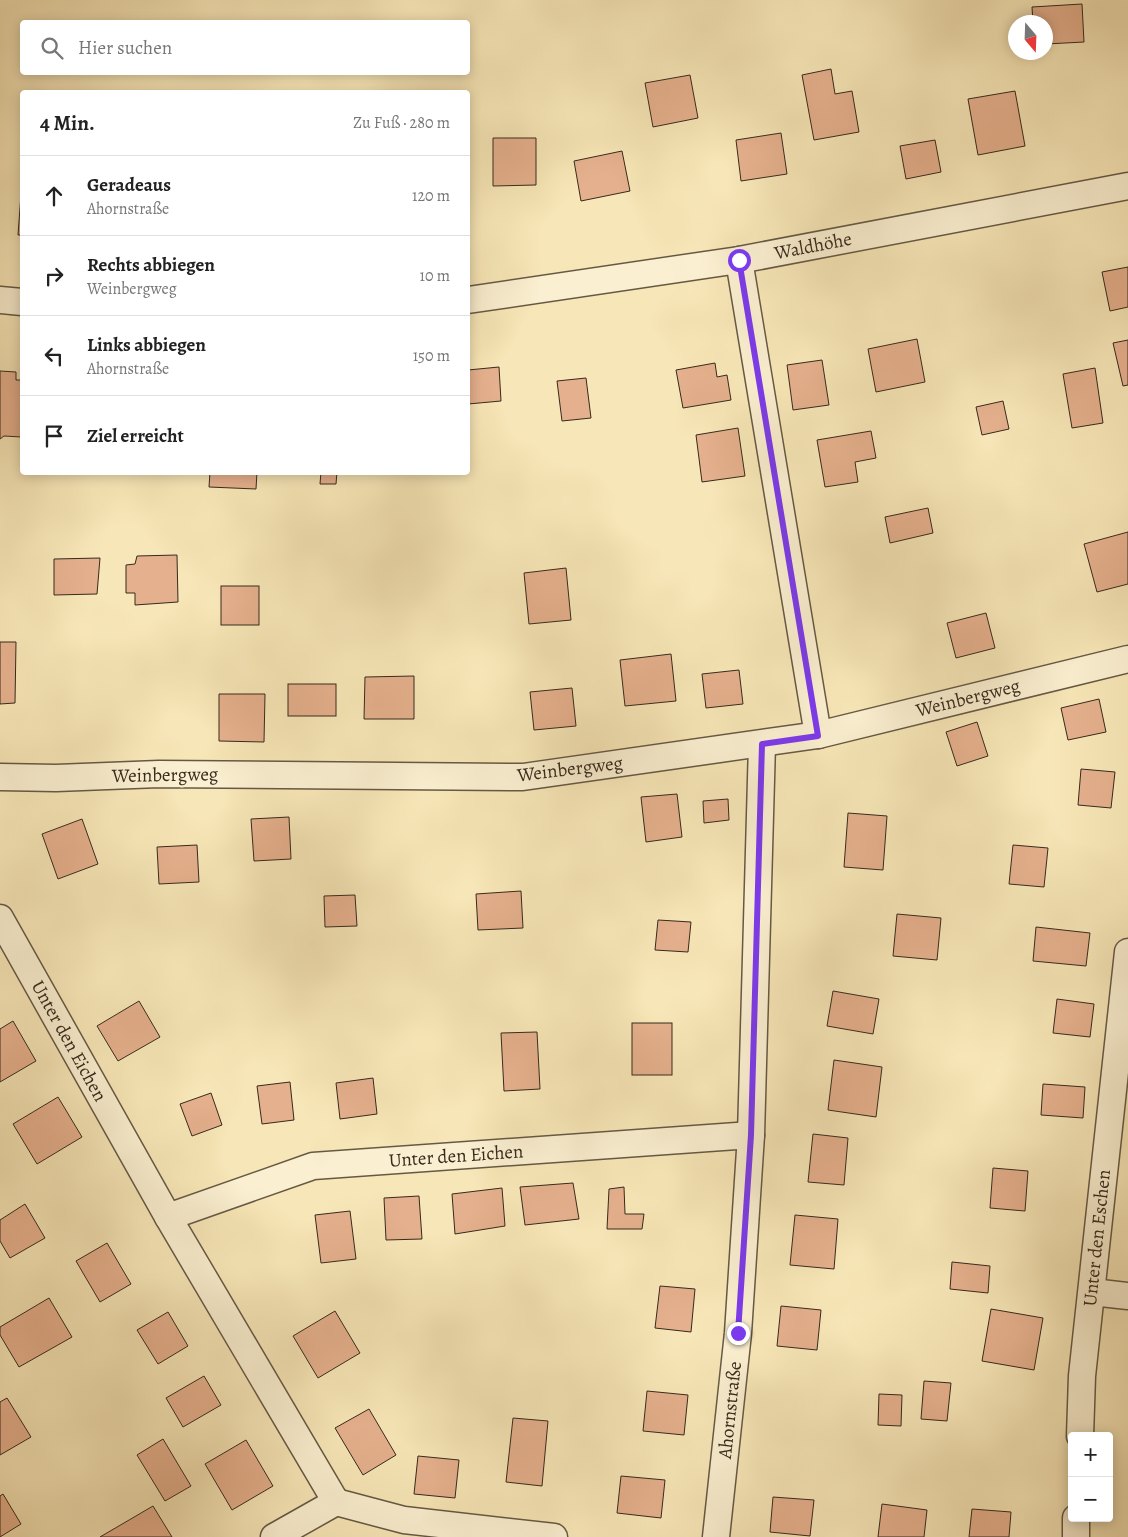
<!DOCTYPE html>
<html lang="de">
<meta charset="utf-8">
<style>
:root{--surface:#fff;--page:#f6f6f6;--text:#222;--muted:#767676;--line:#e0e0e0}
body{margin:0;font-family:Alegreya,serif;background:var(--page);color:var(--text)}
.controls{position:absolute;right:15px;bottom:15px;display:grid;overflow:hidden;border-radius:5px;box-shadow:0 2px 12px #0003}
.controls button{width:45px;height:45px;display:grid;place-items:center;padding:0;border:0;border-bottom:1px solid var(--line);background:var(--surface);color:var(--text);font:25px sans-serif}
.compass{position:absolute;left:1008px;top:15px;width:45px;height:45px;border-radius:50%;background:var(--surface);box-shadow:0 2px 12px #0003;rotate:161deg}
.stop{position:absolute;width:15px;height:15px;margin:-11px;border:4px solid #7c3aed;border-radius:50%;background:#fff}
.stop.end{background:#7c3aed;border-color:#fff;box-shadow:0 1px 5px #0008}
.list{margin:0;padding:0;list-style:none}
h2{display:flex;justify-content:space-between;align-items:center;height:65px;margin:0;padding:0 20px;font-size:21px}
h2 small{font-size:16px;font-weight:400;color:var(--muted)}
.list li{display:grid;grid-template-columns:32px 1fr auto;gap:15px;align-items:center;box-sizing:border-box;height:80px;padding:0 20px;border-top:1px solid var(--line)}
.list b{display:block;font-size:19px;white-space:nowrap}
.list p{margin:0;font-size:16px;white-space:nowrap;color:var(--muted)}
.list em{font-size:16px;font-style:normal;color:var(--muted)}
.icon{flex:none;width:28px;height:28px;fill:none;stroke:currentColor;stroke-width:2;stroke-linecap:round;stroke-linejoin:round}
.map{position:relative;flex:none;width:1128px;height:1537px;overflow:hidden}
.search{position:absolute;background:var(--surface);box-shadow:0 2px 12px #0003;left:20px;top:20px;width:450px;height:55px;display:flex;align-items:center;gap:12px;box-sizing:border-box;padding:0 18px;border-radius:5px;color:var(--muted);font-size:19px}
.panel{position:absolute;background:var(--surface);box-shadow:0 2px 12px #0003;left:20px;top:90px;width:450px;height:385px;border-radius:5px}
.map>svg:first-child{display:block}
.building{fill:#e5b08d;stroke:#362a1d}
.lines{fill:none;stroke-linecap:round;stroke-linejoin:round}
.minor-casing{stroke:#665944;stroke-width:29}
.minor{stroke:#faefd0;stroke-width:26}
.route{stroke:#7c3aed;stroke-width:6}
.labels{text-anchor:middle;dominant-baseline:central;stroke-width:4.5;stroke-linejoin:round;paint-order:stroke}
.street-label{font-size:19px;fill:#362a1d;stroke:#faefd0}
</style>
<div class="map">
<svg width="1128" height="1537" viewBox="0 0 1128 1537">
<rect width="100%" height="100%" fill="#f7e6b7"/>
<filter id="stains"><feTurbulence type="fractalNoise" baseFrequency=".004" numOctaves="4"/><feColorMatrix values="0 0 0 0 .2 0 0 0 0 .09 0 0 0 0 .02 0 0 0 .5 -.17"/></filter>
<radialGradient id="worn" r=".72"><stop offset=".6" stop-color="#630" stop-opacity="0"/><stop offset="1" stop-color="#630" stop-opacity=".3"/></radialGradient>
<!-- building -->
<g class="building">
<path d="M1082,4L1084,42L1046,44V22H1033L1032,7Z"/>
<path d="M831,69L835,94L852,91L859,132L814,140L802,75Z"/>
<path d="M690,75L698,118L653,127L645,83Z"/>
<path d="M1015,91L1025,146L978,155L968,99Z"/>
<path d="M781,133L787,174L741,181L736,140Z"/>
<path d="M493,138H536V185L493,186Z"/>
<path d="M935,140L941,172L906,179L900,146Z"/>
<path d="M622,151L630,191L581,201L574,161Z"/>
<path d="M21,194H22V235H18Z"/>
<path d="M1128,267V307L1110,311L1102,272Z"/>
<path d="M917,339L925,382L876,392L868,349Z"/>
<path d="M1128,340V385L1123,386L1113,343Z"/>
<path d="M822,360L829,405L793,410L787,365Z"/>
<path d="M715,363L717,377L727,375L731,400L683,408L676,370Z"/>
<path d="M499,367L501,401L468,404V370Z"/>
<path d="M1095,368L1103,423L1072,428L1063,374Z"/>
<path d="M0,371L16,372V380H22V437L4,436L0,439Z"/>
<path d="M586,378L591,418L562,421L557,381Z"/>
<path d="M1003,401L1009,429L982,435L976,407Z"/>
<path d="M738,428L745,476L702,482L696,435Z"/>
<path d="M871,431L876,458L855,462L858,482L825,487L817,440Z"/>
<path d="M210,472H257L256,489L209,487Z"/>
<path d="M321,472H337L336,484H320Z"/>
<path d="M928,508L933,533L890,543L885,517Z"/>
<path d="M1128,532V584L1097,592L1084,544Z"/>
<path d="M177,555L178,602L135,605V593H126V565L135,564L137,556Z"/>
<path d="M100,558L97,594L54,595V559Z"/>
<path d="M566,568L571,620L529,624L524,573Z"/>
<rect x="221" y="586" width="38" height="39"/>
<path d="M986,613L995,648L956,658L947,623Z"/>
<path d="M0,642H16L15,703L0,704Z"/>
<path d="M671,654L676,701L625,706L620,660Z"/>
<path d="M739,670L743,704L706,708L702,674Z"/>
<path d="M414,676V719H364L365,677Z"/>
<rect x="288" y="684" width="48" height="32"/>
<path d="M572,688L576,726L534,730L530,692Z"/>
<path d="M219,694H265L264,742L219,741Z"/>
<path d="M1099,699L1106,732L1068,740L1061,708Z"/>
<path d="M977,722L988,756L957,766L946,732Z"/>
<path d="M1081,769L1115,772L1111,808L1078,805Z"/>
<path d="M677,794L682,837L646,842L641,797Z"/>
<path d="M728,799L729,820L704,823L703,801Z"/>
<path d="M848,813L887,816L883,870L844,867Z"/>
<path d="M289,817L291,859L254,861L251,819Z"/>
<path d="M82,819L98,864L58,879L42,834Z"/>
<path d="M197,845L199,882L159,884L157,847Z"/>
<path d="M1013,845L1048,848L1044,887L1009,884Z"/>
<path d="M521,891L523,928L478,930L476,894Z"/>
<path d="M355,895L357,926L325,927L324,896Z"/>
<path d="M897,914L941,918L937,960L893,956Z"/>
<path d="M658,920L691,922L688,952L655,950Z"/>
<path d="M1036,927L1090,933L1086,966L1033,961Z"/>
<path d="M833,991L879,999L873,1034L827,1026Z"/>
<path d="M1057,999L1094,1004L1090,1037L1053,1033Z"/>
<path d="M139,1001L160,1037L118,1061L97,1026Z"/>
<path d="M13,1021L36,1061L0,1082V1029Z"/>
<rect x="632" y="1023" width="40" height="52"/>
<path d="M537,1032L540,1089L504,1091L501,1033Z"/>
<path d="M834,1060L882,1067L876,1117L828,1110Z"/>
<path d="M373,1078L377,1114L340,1119L336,1083Z"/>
<path d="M290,1082L294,1120L262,1124L257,1086Z"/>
<path d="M1043,1084L1085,1087L1083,1118L1041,1115Z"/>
<path d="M211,1093L222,1125L192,1136L180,1104Z"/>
<path d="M58,1097L82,1137L37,1164L13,1124Z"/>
<path d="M813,1134L848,1138L844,1185L808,1182Z"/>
<path d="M993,1168L1028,1171L1025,1211L990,1208Z"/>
<path d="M573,1183L579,1219L525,1225L520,1187Z"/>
<path d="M624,1187L625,1214H644L642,1229H607L609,1189Z"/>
<path d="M502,1188L505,1226L455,1234L452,1194Z"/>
<path d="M419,1196L422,1239L386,1240L384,1198Z"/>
<path d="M25,1204L45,1238L10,1258L0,1241V1220Z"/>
<path d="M350,1211L356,1259L321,1263L315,1215Z"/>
<path d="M795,1215L838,1219L834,1269L790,1265Z"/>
<path d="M107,1243L131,1284L100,1302L76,1261Z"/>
<path d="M952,1262L990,1266L988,1293L950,1289Z"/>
<path d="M660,1286L695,1289L691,1332L655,1328Z"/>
<path d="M49,1298L72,1337L19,1367L0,1335V1327Z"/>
<path d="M781,1306L821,1310L817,1350L777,1346Z"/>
<path d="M991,1309L1043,1318L1034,1370L982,1361Z"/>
<path d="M335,1311L360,1353L318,1378L293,1336Z"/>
<path d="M168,1312L188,1346L158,1364L137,1330Z"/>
<path d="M204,1376L221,1405L183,1427L166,1398Z"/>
<path d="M924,1381L951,1383L947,1421L921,1419Z"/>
<path d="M647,1391L688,1395L684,1435L643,1431Z"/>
<path d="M879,1394L902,1395L901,1426L878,1425Z"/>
<path d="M7,1398L31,1437L0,1455V1402Z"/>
<path d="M369,1409L396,1455L363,1475L335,1428Z"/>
<path d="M513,1418L548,1421L542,1486L506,1482Z"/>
<path d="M163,1439L191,1486L165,1501L137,1455Z"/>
<path d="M246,1440L273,1486L232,1510L205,1464Z"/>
<path d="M418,1456L459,1460L455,1498L414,1494Z"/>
<path d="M621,1476L665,1480L661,1518L617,1513Z"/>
<path d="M3,1494L21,1524L0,1537V1496Z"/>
<path d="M773,1497L814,1500L810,1536L770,1532Z"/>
<path d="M882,1504L927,1510L924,1537H878Z"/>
<path d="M153,1506L172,1537H100Z"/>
<path d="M972,1509L1011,1512L1009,1537H969Z"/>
</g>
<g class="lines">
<!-- minor casing -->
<g class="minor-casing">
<g id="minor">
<path d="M739,260L818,735"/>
<path d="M0,300L22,302"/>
<path d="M468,300L739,260L1128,186"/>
<path d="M0,777L56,778L159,774L523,777L818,735L1128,659"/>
<path d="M0,918L168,1217L336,1502"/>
<path d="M168,1217L313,1166L751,1135"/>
<path d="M1092,1292L1128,1296"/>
<path d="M1080,1436L1082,1376L1128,952"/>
<path d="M274,1537L336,1502L404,1520L554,1537"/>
<path d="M716,1537L738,1333L751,1135L762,744"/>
<path d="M1076,1537V1518"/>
</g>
</g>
<!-- minor -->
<use href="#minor" class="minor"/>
</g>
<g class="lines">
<!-- route -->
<path class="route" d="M738,1333L751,1135L762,744L818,736L739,260"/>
</g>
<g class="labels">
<!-- street labels -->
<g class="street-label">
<text transform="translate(813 246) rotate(-11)">Waldhöhe</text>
<text transform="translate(968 698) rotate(-14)">Weinbergweg</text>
<text transform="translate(570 769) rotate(-7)">Weinbergweg</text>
<text transform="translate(165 775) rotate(-1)">Weinbergweg</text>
<text transform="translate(69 1041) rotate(61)">Unter den Eichen</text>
<text transform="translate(456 1156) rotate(-4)">Unter den Eichen</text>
<text transform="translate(1097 1238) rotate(-84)">Unter den Eschen</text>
<text transform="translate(730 1410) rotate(-84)">Ahornstraße</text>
</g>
</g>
<rect width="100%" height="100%" filter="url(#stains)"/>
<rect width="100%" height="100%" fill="url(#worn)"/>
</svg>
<div class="controls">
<button>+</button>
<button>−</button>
</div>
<svg class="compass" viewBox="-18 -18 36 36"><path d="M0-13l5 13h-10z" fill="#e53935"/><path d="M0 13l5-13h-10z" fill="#767676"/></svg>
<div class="stop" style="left:739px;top:260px"></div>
<div class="stop end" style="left:738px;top:1333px"></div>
<div class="search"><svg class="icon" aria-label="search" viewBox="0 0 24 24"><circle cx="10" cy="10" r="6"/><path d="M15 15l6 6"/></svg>Hier suchen</div>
<section class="panel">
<h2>4 Min.<small>Zu Fuß · 280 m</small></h2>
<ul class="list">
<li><svg class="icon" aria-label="ahead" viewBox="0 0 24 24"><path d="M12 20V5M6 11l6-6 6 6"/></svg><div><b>Geradeaus</b><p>Ahornstraße</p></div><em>120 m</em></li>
<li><svg class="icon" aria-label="right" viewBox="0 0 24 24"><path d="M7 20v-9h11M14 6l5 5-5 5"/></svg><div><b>Rechts abbiegen</b><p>Weinbergweg</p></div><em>10 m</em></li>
<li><svg class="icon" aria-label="left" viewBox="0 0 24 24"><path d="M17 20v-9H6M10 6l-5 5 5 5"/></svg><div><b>Links abbiegen</b><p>Ahornstraße</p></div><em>150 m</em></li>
<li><svg class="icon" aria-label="arrive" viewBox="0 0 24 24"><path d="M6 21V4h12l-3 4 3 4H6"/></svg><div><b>Ziel erreicht</b></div></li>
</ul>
</section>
</div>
